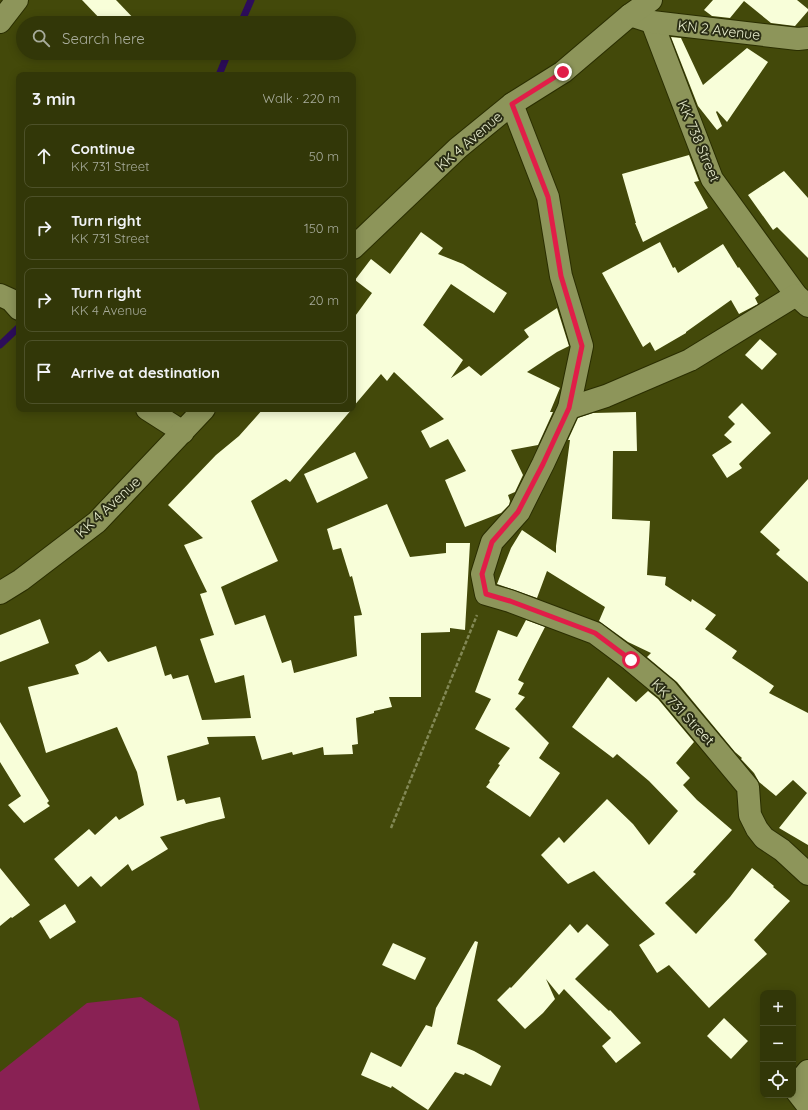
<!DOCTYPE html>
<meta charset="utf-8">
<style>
:root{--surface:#323708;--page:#3d4216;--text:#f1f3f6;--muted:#a8ac9c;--line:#4d5129}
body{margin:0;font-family:Quicksand,sans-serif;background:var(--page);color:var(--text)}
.controls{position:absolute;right:12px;bottom:12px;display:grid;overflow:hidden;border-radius:8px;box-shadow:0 2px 10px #0003}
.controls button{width:36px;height:36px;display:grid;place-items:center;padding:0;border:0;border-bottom:1px solid var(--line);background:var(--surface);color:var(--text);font:20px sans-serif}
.stop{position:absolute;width:12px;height:12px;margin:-9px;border:3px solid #e11d48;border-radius:50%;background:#fff}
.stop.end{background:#e11d48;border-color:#fff;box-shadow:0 1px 4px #0008}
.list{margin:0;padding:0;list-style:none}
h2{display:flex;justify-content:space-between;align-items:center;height:52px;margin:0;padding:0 16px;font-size:17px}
h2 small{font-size:13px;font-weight:400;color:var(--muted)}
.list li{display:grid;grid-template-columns:26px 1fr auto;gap:12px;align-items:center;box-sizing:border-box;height:64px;margin:0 8px 8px;padding:0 8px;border:1px solid var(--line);border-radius:8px}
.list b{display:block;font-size:15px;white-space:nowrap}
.list p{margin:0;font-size:13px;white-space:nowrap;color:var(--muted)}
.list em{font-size:13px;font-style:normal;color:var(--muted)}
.icon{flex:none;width:22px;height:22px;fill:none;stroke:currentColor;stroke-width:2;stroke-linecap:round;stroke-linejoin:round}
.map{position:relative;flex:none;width:808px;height:1110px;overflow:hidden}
.search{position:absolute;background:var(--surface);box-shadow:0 2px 10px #0003;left:16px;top:16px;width:340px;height:44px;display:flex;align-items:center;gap:10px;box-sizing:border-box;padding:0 14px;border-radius:22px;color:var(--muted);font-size:15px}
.panel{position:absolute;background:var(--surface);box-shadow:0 2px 10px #0003;left:16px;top:72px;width:340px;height:340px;border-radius:8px}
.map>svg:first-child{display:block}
.green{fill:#892154}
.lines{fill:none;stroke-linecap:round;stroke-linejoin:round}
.stream{stroke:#2d0d5b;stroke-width:7}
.building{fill:#f8fed9}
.street-casing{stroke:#2a2e00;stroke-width:24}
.secondary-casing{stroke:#2a2e00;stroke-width:24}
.path{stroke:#828855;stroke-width:2.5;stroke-dasharray:4 2;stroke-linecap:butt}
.street{stroke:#8d955a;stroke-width:22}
.secondary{stroke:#8d955a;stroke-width:22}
.route{stroke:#e11d48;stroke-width:5}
.labels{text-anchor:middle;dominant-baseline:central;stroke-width:4;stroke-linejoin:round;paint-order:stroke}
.street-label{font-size:14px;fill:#e9eecf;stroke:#2a2d14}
</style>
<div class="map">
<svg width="808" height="1110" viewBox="0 0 808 1110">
<rect width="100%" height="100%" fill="#43490a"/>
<!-- green -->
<path class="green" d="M141,997L178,1021L200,1110H0V1072L87,1003Z"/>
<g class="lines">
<!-- stream -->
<g class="stream">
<path d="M241,23L251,0"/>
<path d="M219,75L228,53"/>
<path d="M0,345L19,327"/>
</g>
</g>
<!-- building -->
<g class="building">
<path d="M82,0H116L138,23H104Z"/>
<path d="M713,0H797L808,9V11L795,26L771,23L744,1L730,18L712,16L704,10Z"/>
<path d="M671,37L681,38L703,85L747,48L768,62L727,122L717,111L716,112L722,126L717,130L698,106Z"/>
<path d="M689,155L699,181L694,182L708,208L643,242L635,223H636L622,174Z"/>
<path d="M784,171L808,198V258L777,227L773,230L748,195Z"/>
<path d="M421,232L443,248L438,254L463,264L507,293L494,313L451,284L423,325L463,360L451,378L469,366L481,376L529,337L524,330L557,308L569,346L557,352L527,372L560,388L550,412H553L538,445L511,450L523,475L515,492L508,495L510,501L509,505L501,513L465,527L445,480L466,471L448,439L430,448L421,431L444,419L394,372L387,381L381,374L353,407V319L372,293L355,280L371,259L390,274Z"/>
<path d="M660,242L673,268L675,267L678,273L723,244L738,268L739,267L759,295L755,298L758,304L739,314L731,300L686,332V333L655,351L650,342L643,347L602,273Z"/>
<path d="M760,339L777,354L762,370L745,355Z"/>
<path d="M742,403L771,433L739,464L742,468L727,478L712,455L732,442L724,435L735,424L728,417Z"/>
<path d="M263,409H352L290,482L286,479L251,501L278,561L221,587L235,625L265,615L282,663L291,660L294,673L357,656L354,616L362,615L352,576L350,577L341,548L333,550L327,529L387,504L410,557L446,553V543H470L465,630L450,628V632L421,633V697H389L392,707L374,711V713L356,718L358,744L352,745L353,754L324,755L323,747L293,755L292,752L262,760L255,736L207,737L209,744L167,756L177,801L184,799L186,804L220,797L225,818L209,822L160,837L168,849L132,871L128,864L101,887L91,876L78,887L54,859L89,829L95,835L116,816L119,820L144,805L137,772L117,727L46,753L28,687L79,674L75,665L87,660L100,651L108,662L156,646L165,676L171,674L173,679L188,675L202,720L251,718L244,675L215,683L200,639L214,635L200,594L207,592L184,545L203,538L168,505L216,455L239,436Z"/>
<path d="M636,412L637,451H613L612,519L650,521L647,575L666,577L665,585L691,602L692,599L716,615L705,629L737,651L732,658L774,686L769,693L808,713V845L779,828L807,793L793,780L776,796L759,782L754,773L741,759L742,758L735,752L677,682L647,657L651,653L628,642L599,621L605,607L547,571L537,598L497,584L511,548L522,530L556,553V546L570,440H568L578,418L593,413Z"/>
<path d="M355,452L368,478L317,503L304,474Z"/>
<path d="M808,479V582L776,554L780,550L760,532Z"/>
<path d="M40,619L49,643L0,662V635Z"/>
<path d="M526,620L545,627L518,680L524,683L518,694L525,697L515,709L549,743L539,758L560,773L530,817L486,787L490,782L489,781L500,765L498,764L510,748L475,729L491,699L475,692L498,630L517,637Z"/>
<path d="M608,677L636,702L648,691L658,699L694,742L676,763L690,778L683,785L697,800L732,830L693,872L696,874L665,903L696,934L730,897L752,868L774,886L773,887L790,901L754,940L767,954L709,1008L669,965L657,973L639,945L655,934L594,871L568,884L541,855L559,837L564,843L607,799L633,824L649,845L678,811L649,781L617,754L613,758L572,727Z"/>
<path d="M0,722L49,801L47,803L50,806L24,823L8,805L21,796L0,762Z"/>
<path d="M0,868L30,905L12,918L11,917L0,926Z"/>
<path d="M65,904L76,922L50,939L39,921Z"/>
<path d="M570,924L578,933L587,924L609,945L575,979L609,1011L610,1010L641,1043L616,1063L602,1046L611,1038L564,989L559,995L546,979L555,999L543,1013L525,1029L497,1000L510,987L511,988Z"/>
<path d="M475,941L478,942L457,1044L474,1051L501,1066L491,1086L465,1073L464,1075L455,1072L428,1110L392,1086L391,1088L361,1075L371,1052L401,1067L426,1025L432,1027L436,1008Z"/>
<path d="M393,943L426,958L415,980L382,965Z"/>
<path d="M724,1018L748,1041L731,1059L707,1036Z"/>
</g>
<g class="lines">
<!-- street casing -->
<g class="street-casing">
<g id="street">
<path d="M0,22L17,0"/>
<path d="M652,22L712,179L796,295L808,306"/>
<path d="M512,104L548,197L561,276L582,346L569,408L543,464L519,512L492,542L482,574L486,594L510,601L595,633L631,660L667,690L748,787L750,815L757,829L764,838L782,850L808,874"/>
<path d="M0,295L11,300L19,309"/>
<path d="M569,408L606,396L690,360L796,295"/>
<path d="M147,409L183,432"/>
<path d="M808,1071L794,1088L808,1106"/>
</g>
</g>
<!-- secondary casing -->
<g class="secondary-casing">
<g id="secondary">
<path d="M630,15L652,22L798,39L808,38"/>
<path d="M353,248L458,148L512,104L563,72L630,15L651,0"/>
<path d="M0,593L21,580L97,522L204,409"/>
</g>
</g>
<!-- path -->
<path class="path" d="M391,828L477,615"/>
<!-- street -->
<use href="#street" class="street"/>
<!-- secondary -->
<use href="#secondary" class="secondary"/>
</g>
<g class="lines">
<!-- route -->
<path class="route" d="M563,72L512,104L548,197L561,276L582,346L569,408L543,464L518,512L492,542L482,574L486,594L510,601L595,633L631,660"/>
</g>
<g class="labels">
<!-- street labels -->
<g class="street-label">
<text transform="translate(719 30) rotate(7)">KN 2 Avenue</text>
<text transform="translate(469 141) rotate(-41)">KK 4 Avenue</text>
<text transform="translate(699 141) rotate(67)">KK 738 Street</text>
<text transform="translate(108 507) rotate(-43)">KK 4 Avenue</text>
<text transform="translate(683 712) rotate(47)">KK 731 Street</text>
</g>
</g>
</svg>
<div class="controls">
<button>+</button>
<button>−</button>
<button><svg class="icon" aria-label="locate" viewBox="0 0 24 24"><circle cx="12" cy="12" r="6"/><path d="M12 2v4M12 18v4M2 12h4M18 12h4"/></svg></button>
</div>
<div class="stop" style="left:631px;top:660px"></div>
<div class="stop end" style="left:563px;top:72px"></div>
<div class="search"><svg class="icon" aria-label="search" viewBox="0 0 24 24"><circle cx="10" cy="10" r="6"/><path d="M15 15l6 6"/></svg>Search here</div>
<section class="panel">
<h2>3 min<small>Walk · 220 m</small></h2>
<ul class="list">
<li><svg class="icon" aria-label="ahead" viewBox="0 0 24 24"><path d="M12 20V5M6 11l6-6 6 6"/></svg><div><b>Continue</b><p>KK 731 Street</p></div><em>50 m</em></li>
<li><svg class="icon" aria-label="right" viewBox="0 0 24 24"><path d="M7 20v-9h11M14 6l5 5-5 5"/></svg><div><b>Turn right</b><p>KK 731 Street</p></div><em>150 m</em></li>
<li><svg class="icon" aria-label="right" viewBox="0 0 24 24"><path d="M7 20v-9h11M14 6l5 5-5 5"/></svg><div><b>Turn right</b><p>KK 4 Avenue</p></div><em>20 m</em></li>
<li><svg class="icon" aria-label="arrive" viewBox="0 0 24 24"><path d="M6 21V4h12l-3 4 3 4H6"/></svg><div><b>Arrive at destination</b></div></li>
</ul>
</section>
</div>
